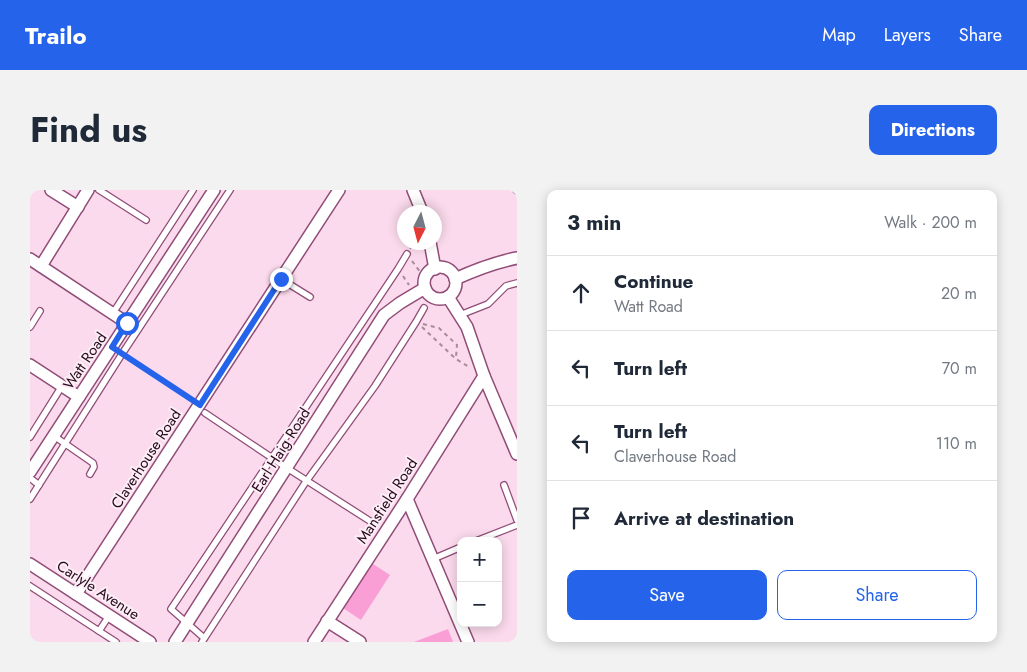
<!DOCTYPE html>
<meta charset="utf-8">
<style>
:root{--surface:#fff;--page:#f2f2f3;--text:#1f2937;--muted:#747a83;--line:#e0e1e3;--accent:#2563eb}
body{margin:0;font-family:Jost,sans-serif;background:var(--page);color:var(--text)}
.controls{position:absolute;right:15px;bottom:15px;display:grid;overflow:hidden;border-radius:10px;box-shadow:0 2px 12px #0003}
.controls button{width:45px;height:45px;display:grid;place-items:center;padding:0;border:0;border-bottom:1px solid var(--line);background:var(--surface);color:var(--text);font:25px sans-serif}
.compass{position:absolute;left:367px;top:15px;width:45px;height:45px;border-radius:50%;background:var(--surface);box-shadow:0 2px 12px #0003;rotate:186deg}
.stop{position:absolute;width:15px;height:15px;margin:-11px;border:4px solid #2563eb;border-radius:50%;background:#fff}
.stop.end{background:#2563eb;border-color:#fff;box-shadow:0 1px 5px #0008}
.list{margin:0;padding:0;list-style:none}
h2{display:flex;justify-content:space-between;align-items:center;height:65px;margin:0;padding:0 20px;font-size:21px}
h2 small{font-size:16px;font-weight:400;color:var(--muted)}
.list li{display:grid;grid-template-columns:32px 1fr auto;gap:15px;align-items:center;box-sizing:border-box;height:75px;padding:0 20px;border-top:1px solid var(--line)}
.list b{display:block;font-size:19px;white-space:nowrap}
.list p{margin:0;font-size:16px;white-space:nowrap;color:var(--muted)}
.list em{font-size:16px;font-style:normal;color:var(--muted)}
.actions{display:flex;gap:10px;padding:15px 20px}
.actions a{flex:1;padding:11px 0;border:1px solid var(--accent);border-radius:10px;text-align:center;font-size:18px;color:var(--accent)}
.actions .main{background:var(--accent);color:#fff}
.icon{flex:none;width:28px;height:28px;fill:none;stroke:currentColor;stroke-width:2;stroke-linecap:round;stroke-linejoin:round}
.map{position:relative;flex:none;width:487px;height:452px;overflow:hidden;border-radius:10px}
header{display:flex;align-items:center;gap:30px;box-sizing:border-box;height:70px;padding:0 25px;background:var(--accent);color:#fff}
header strong{font-size:24px}
nav{display:flex;gap:28px;margin-inline-start:auto;font-size:18px}
.intro{display:flex;align-items:center;justify-content:space-between;box-sizing:border-box;height:120px;padding:0 30px}
h1{margin:0;font-size:35px}
.button{padding:12px 22px;border-radius:10px;background:var(--accent);color:#fff;font-size:18px;font-weight:700}
main{display:flex;gap:30px;padding:0 30px}
aside{flex:1;background:var(--surface);border-radius:10px;box-shadow:0 2px 12px #0003}
.map>svg:first-child{display:block}
.green{fill:#f99fd6}
.lines{fill:none;stroke-linecap:round;stroke-linejoin:round}
.service-casing{stroke:#904d77;stroke-width:8}
.minor-casing{stroke:#904d77;stroke-width:14}
.path{stroke:#a98b9d;stroke-width:2;stroke-dasharray:4 4;stroke-linecap:butt}
.service{stroke:#fff;stroke-width:5.5}
.minor{stroke:#fff;stroke-width:11}
.route{stroke:#2563eb;stroke-width:6}
.labels{text-anchor:middle;dominant-baseline:central;stroke-width:4;stroke-linejoin:round;paint-order:stroke}
.street-label{font-size:15px;fill:#260b1c;stroke:#fdedf6}
</style>
<header>
<strong>Trailo</strong>
<nav><a>Map</a><a>Layers</a><a>Share</a></nav>
</header>
<div class="intro"><h1>Find us</h1><a class="button">Directions</a></div>
<main>
<div class="map">
<svg width="487" height="452" viewBox="0 0 487 452">
<rect width="100%" height="100%" fill="#fadaec"/>
<!-- green -->
<g class="green">
<path d="M340,372L360,385L331,430L310,416Z"/>
<path d="M418,439L423,452H384Z"/>
</g>
<g class="lines">
<!-- service casing -->
<g class="service-casing">
<g id="service">
<path d="M69,0L116,30"/>
<path d="M486,0L487,1"/>
<path d="M251,89L280,107"/>
<path d="M83,123L163,0"/>
<path d="M430,125L458,114L476,96L487,93"/>
<path d="M0,137L10,121"/>
<path d="M175,223L257,278L343,333"/>
<path d="M24,246L63,273L64,277L60,284"/>
<path d="M0,247L32,196"/>
<path d="M0,288L9,295"/>
<path d="M474,295L487,330"/>
<path d="M0,309L92,164L200,0"/>
<path d="M446,351L487,335"/>
<path d="M403,369L431,357"/>
<path d="M0,396L69,441"/>
<path d="M79,426L69,441L86,452"/>
<path d="M174,448L141,419L368,79L377,64"/>
<path d="M172,452L275,293L345,196L386,132L394,118"/>
</g>
</g>
<!-- minor casing -->
<g class="minor-casing">
<g id="minor">
<path d="M21,0L48,17"/>
<path d="M383,0L392,22"/>
<path d="M400,52L405,79"/>
<path d="M0,69L97,133"/>
<path d="M11,76L58,0"/>
<circle cx="410" cy="93" r="16"/>
<path d="M425,89C445,80 466,72 487,68"/>
<path d="M418,107L437,137L454,186L487,264"/>
<path d="M0,175L49,207"/>
<path d="M0,282L184,0"/>
<path d="M377,309L438,452"/>
<path d="M0,374L120,452"/>
<path d="M46,404L309,0"/>
<path d="M297,431L330,452"/>
<path d="M145,452L354,125L370,113L395,98"/>
<path d="M284,452L377,309L454,186"/>
</g>
</g>
<!-- path -->
<g class="path">
<path d="M380,59L384,52"/>
<path d="M382,71L394,87"/>
<path d="M373,86L379,95"/>
<path d="M393,134L409,138L427,155L426,167"/>
<path d="M392,137L426,169L439,177"/>
<path d="M99,168L162,210"/>
</g>
<!-- service -->
<use href="#service" class="service"/>
<!-- minor -->
<use href="#minor" class="minor"/>
</g>
<g class="lines">
<!-- route -->
<path class="route" d="M97,133L82,157L170,215L251,89"/>
</g>
<g class="labels">
<!-- street labels -->
<g class="street-label">
<text transform="translate(55 171) rotate(-56)">Watt Road</text>
<text transform="translate(251 260) rotate(-58)">Earl Haig Road</text>
<text transform="translate(116 269) rotate(-57)">Claverhouse Road</text>
<text transform="translate(357 311) rotate(-57)">Mansfield Road</text>
<text transform="translate(68 400) rotate(33)">Carlyle Avenue</text>
</g>
</g>
</svg>
<div class="controls">
<button>+</button>
<button>−</button>
</div>
<svg class="compass" viewBox="-18 -18 36 36"><path d="M0-13l5 13h-10z" fill="#e53935"/><path d="M0 13l5-13h-10z" fill="#747a83"/></svg>
<div class="stop" style="left:97px;top:133px"></div>
<div class="stop end" style="left:251px;top:89px"></div>
</div>
<aside>
<h2>3 min<small>Walk · 200 m</small></h2>
<ul class="list">
<li><svg class="icon" aria-label="ahead" viewBox="0 0 24 24"><path d="M12 20V5M6 11l6-6 6 6"/></svg><div><b>Continue</b><p>Watt Road</p></div><em>20 m</em></li>
<li><svg class="icon" aria-label="left" viewBox="0 0 24 24"><path d="M17 20v-9H6M10 6l-5 5 5 5"/></svg><div><b>Turn left</b></div><em>70 m</em></li>
<li><svg class="icon" aria-label="left" viewBox="0 0 24 24"><path d="M17 20v-9H6M10 6l-5 5 5 5"/></svg><div><b>Turn left</b><p>Claverhouse Road</p></div><em>110 m</em></li>
<li><svg class="icon" aria-label="arrive" viewBox="0 0 24 24"><path d="M6 21V4h12l-3 4 3 4H6"/></svg><div><b>Arrive at destination</b></div></li>
</ul>
<div class="actions"><a class="main">Save</a><a>Share</a></div>
</aside>
</main>
